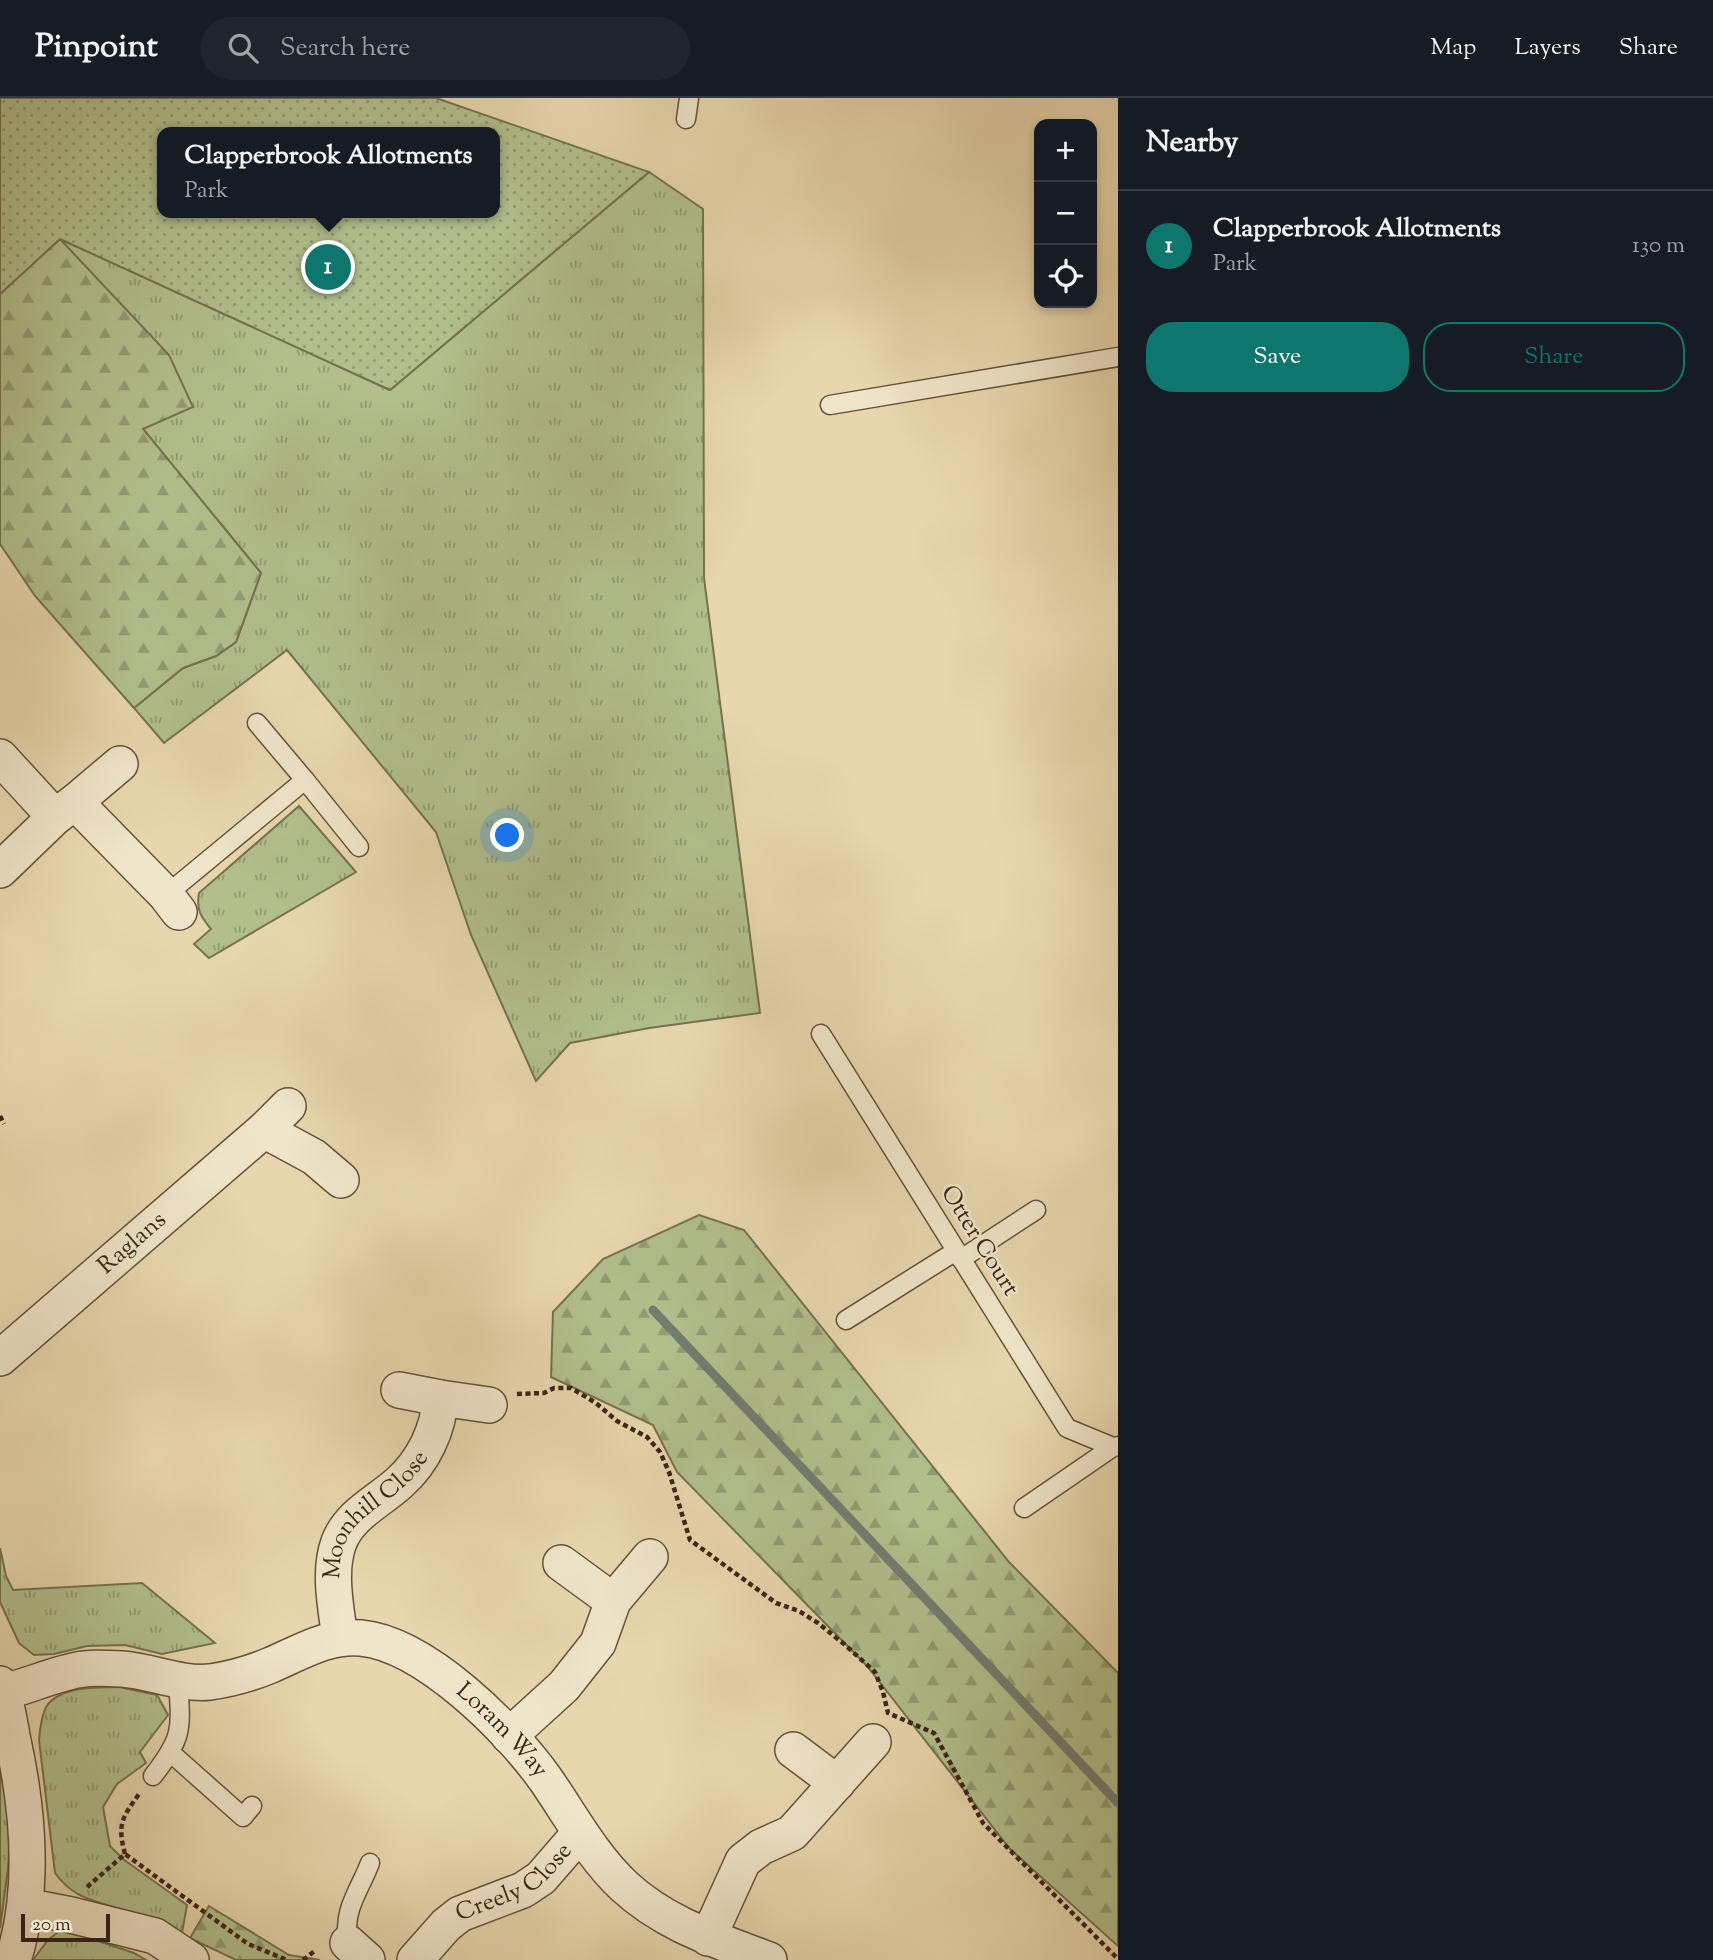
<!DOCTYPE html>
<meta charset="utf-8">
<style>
:root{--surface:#171b24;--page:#20242c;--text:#f1f3f6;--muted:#9ea1a6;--line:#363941;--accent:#0f766e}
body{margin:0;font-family:"Sorts Mill Goudy",serif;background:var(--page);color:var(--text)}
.controls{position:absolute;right:21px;top:21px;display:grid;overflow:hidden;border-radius:14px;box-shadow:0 4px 10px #0003}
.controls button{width:63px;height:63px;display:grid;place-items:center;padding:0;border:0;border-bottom:2px solid var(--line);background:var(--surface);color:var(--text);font:35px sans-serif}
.scale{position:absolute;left:21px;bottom:18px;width:89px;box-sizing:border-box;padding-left:7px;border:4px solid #3b2413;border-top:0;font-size:19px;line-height:24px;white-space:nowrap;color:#3b2413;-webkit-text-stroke:5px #f0e5ca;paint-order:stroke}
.you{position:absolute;left:508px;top:738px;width:24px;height:24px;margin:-18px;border:5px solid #fff;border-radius:50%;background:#1a73e8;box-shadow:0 0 0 10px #1a73e833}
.badge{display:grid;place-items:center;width:46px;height:46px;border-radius:50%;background:var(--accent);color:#fff;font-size:23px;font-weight:700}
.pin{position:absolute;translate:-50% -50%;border:4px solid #fff;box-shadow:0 2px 7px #0006}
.popup{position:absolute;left:157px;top:29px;width:343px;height:91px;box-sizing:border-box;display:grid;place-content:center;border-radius:14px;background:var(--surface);filter:drop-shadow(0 2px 5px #0005);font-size:23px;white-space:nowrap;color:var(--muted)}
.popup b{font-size:26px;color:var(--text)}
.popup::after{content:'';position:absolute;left:50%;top:100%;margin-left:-14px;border:14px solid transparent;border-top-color:var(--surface)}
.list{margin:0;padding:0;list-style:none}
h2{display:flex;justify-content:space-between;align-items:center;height:91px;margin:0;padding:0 28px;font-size:30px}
h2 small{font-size:23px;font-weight:400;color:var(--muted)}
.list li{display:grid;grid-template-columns:46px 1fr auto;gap:21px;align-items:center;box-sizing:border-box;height:112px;padding:0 28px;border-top:2px solid var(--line)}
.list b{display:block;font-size:26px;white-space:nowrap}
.list p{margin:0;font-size:23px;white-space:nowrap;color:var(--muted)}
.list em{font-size:23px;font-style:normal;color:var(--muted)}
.actions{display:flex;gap:14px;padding:21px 28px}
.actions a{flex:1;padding:16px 0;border:2px solid var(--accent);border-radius:28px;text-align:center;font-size:24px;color:var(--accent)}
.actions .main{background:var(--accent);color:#fff}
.icon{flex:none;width:38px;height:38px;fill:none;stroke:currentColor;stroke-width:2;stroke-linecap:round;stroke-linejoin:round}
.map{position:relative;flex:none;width:1118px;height:1862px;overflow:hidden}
header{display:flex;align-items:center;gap:42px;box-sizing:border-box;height:98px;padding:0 35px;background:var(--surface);border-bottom:2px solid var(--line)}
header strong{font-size:33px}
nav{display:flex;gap:38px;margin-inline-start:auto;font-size:24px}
.search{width:490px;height:63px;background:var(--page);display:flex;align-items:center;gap:18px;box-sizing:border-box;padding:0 24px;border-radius:38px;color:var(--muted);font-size:26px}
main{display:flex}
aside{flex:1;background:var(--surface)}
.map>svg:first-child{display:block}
.grass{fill:url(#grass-tufts);stroke:#767250;stroke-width:2}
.forest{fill:url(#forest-firs);stroke:#767250;stroke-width:2}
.park{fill:url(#park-dots);stroke:#767250;stroke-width:2;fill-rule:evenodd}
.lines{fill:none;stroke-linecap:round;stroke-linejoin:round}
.stream{stroke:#727d70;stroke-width:9}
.lane-casing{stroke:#66513a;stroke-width:21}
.street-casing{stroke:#66513a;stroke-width:38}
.path{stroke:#3b2413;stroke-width:4.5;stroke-dasharray:5 3.5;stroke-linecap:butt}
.lane{stroke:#f0e5ca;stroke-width:18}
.street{stroke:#f0e5ca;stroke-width:35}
.labels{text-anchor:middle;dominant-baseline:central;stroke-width:5;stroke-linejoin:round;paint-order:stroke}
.street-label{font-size:24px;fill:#3b2413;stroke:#f0e5ca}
</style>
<header>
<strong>Pinpoint</strong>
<div class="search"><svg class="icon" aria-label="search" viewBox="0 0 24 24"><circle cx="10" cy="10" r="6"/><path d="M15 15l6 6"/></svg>Search here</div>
<nav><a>Map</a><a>Layers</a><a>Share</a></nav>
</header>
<main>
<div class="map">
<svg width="1118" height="1862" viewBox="0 0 1118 1862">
<defs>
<pattern id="grass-tufts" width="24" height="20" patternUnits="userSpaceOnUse" patternTransform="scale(1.75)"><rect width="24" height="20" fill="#b2bf8d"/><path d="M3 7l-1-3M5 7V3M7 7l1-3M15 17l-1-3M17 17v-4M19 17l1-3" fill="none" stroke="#929b72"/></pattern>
<pattern id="forest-firs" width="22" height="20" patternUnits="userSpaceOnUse" patternTransform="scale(1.75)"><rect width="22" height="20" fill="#b2bf8d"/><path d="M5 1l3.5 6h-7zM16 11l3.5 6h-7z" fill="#929b72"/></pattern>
<pattern id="park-dots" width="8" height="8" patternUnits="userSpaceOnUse" patternTransform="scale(1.75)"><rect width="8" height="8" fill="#b2bf8d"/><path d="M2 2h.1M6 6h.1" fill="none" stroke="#929b72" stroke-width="1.8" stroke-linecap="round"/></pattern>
</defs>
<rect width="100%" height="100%" fill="#e8d7ae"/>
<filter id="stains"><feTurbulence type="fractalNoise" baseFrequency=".00286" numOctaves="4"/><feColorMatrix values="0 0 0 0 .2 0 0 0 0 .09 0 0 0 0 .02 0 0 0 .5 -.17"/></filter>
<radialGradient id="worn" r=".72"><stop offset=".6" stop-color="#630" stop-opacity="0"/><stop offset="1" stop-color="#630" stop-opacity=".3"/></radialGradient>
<!-- grass -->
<g class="grass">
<path d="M649,74L703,111L704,480L760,915L649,930L570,945L536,983L471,837L436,734L287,552L164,645L134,610L183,570L216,558L236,544L261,475L143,331L60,141L390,292Z"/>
<path d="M299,708L356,774L209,860L194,846L211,831C201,819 196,812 199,795Z"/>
<path d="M0,1450L6,1478L13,1492L142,1485L215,1545L162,1556L125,1547L87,1548L54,1556L34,1557L19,1545L0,1504Z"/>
<path d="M119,1589L157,1597L168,1617L140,1654L146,1665L117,1686L103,1709L110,1748L123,1761L187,1807L182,1835C161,1827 141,1818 120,1811C92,1802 73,1800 55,1775L39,1642C40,1631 41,1619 46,1609C60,1587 97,1590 119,1589Z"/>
<path d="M0,1642L11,1715L8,1771L0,1830Z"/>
<path d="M62,1831L134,1855L146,1862H33L48,1842Z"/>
</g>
<!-- forest -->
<g class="forest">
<path d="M60,141L169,257L193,309L143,331L261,475L236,544L216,558L183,570L134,610L35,498L0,446V196Z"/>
<path d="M699,1117L744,1132L1009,1464L1118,1575V1848L1010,1751L867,1568L677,1374L653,1327L551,1279L553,1214L603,1161Z"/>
<path d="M209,1808L289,1857L320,1862H236L190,1840Z"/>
</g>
<!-- park -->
<path class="park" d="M0,0H436L649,74L390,292L60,141L0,196ZM162,34H494V115H162Z"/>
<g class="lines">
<!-- stream -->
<path class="stream" d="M653,1212L1118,1705"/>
<!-- lane casing -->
<g class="lane-casing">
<g id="lane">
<path d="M686,21L689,0"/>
<path d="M830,307L1118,259"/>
<path d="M305,682L359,749"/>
<path d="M166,797L305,682L257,625"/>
<path d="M821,936L1067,1330L1113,1349L1118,1348"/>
<path d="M961,1161L1036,1112"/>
<path d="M846,1222L956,1153"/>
<path d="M1024,1410L1113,1349"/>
<path d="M171,1655L243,1719L252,1708"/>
<path d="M153,1678C184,1638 181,1631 178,1582"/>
<path d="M348,1845C343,1810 358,1796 370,1765"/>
</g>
</g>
<!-- street casing -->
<g class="street-casing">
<g id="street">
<path d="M0,659L55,719"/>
<path d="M75,704L120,666"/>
<path d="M0,772L55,719L75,704L166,797L179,814"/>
<path d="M264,1032L314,1059L341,1082"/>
<path id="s1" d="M0,1260L264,1032L288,1008"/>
<path d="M399,1292L440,1300"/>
<path d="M561,1465L613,1503"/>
<path id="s2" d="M340,1540C336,1510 328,1473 339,1444C350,1416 378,1404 399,1385C423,1364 439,1331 440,1300L489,1307"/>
<path d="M0,1586C6,1602 9,1620 12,1638C28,1710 36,1790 13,1862"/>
<path id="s3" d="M3,1594C26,1589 47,1579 69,1574C86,1569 104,1570 122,1571C151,1573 180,1587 210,1584C231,1581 252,1575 271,1567C301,1554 328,1537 361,1540C425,1546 510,1631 546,1682C571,1718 592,1758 624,1788C666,1827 717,1842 769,1862"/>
<path d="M509,1638L564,1588L598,1545L613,1503L650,1459"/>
<path d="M793,1652L837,1685"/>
<path d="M25,1808L71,1817L155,1838L191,1862"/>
<path d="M708,1840L743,1763L761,1749L792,1735L873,1644"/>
<path d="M348,1845L367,1862"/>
<path id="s4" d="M415,1862L446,1827L460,1816L523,1792L541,1780L580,1735"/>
</g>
</g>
<!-- path -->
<g class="path">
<path d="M0,1018L4,1026"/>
<path d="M517,1296L544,1295L554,1290H571L596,1305L617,1323L647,1339L660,1354L669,1374L690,1442L776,1505L799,1513L818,1525L844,1546L875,1574L883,1594L888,1615L934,1635L983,1725L1118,1861"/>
<path d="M125,1756C117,1726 122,1720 139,1696"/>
<path d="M87,1789L125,1756L248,1846L287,1862"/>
<path d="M303,1862L316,1852"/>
</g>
<!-- lane -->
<use href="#lane" class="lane"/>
<!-- street -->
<use href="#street" class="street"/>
</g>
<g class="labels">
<!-- street labels -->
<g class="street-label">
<text transform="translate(979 1143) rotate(58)">Otter Court</text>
<text stroke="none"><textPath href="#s1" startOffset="175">Raglans</textPath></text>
<text stroke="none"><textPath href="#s2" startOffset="140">Moonhill Close</textPath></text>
<text stroke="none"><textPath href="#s3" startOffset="542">Loram Way</textPath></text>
<text stroke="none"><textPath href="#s4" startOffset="128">Creely Close</textPath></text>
</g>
</g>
<rect width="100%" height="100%" filter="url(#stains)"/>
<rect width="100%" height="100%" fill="url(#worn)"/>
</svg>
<div class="controls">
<button>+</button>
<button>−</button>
<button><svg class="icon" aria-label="locate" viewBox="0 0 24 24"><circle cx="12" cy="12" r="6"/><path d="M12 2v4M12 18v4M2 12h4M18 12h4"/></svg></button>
</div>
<div class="scale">20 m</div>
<div class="you"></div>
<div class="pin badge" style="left:328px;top:169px">1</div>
<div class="popup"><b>Clapperbrook Allotments</b>Park</div>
</div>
<aside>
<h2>Nearby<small></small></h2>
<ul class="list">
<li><span class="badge">1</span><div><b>Clapperbrook Allotments</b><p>Park</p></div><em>130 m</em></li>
</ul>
<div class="actions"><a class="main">Save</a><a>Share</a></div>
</aside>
</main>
